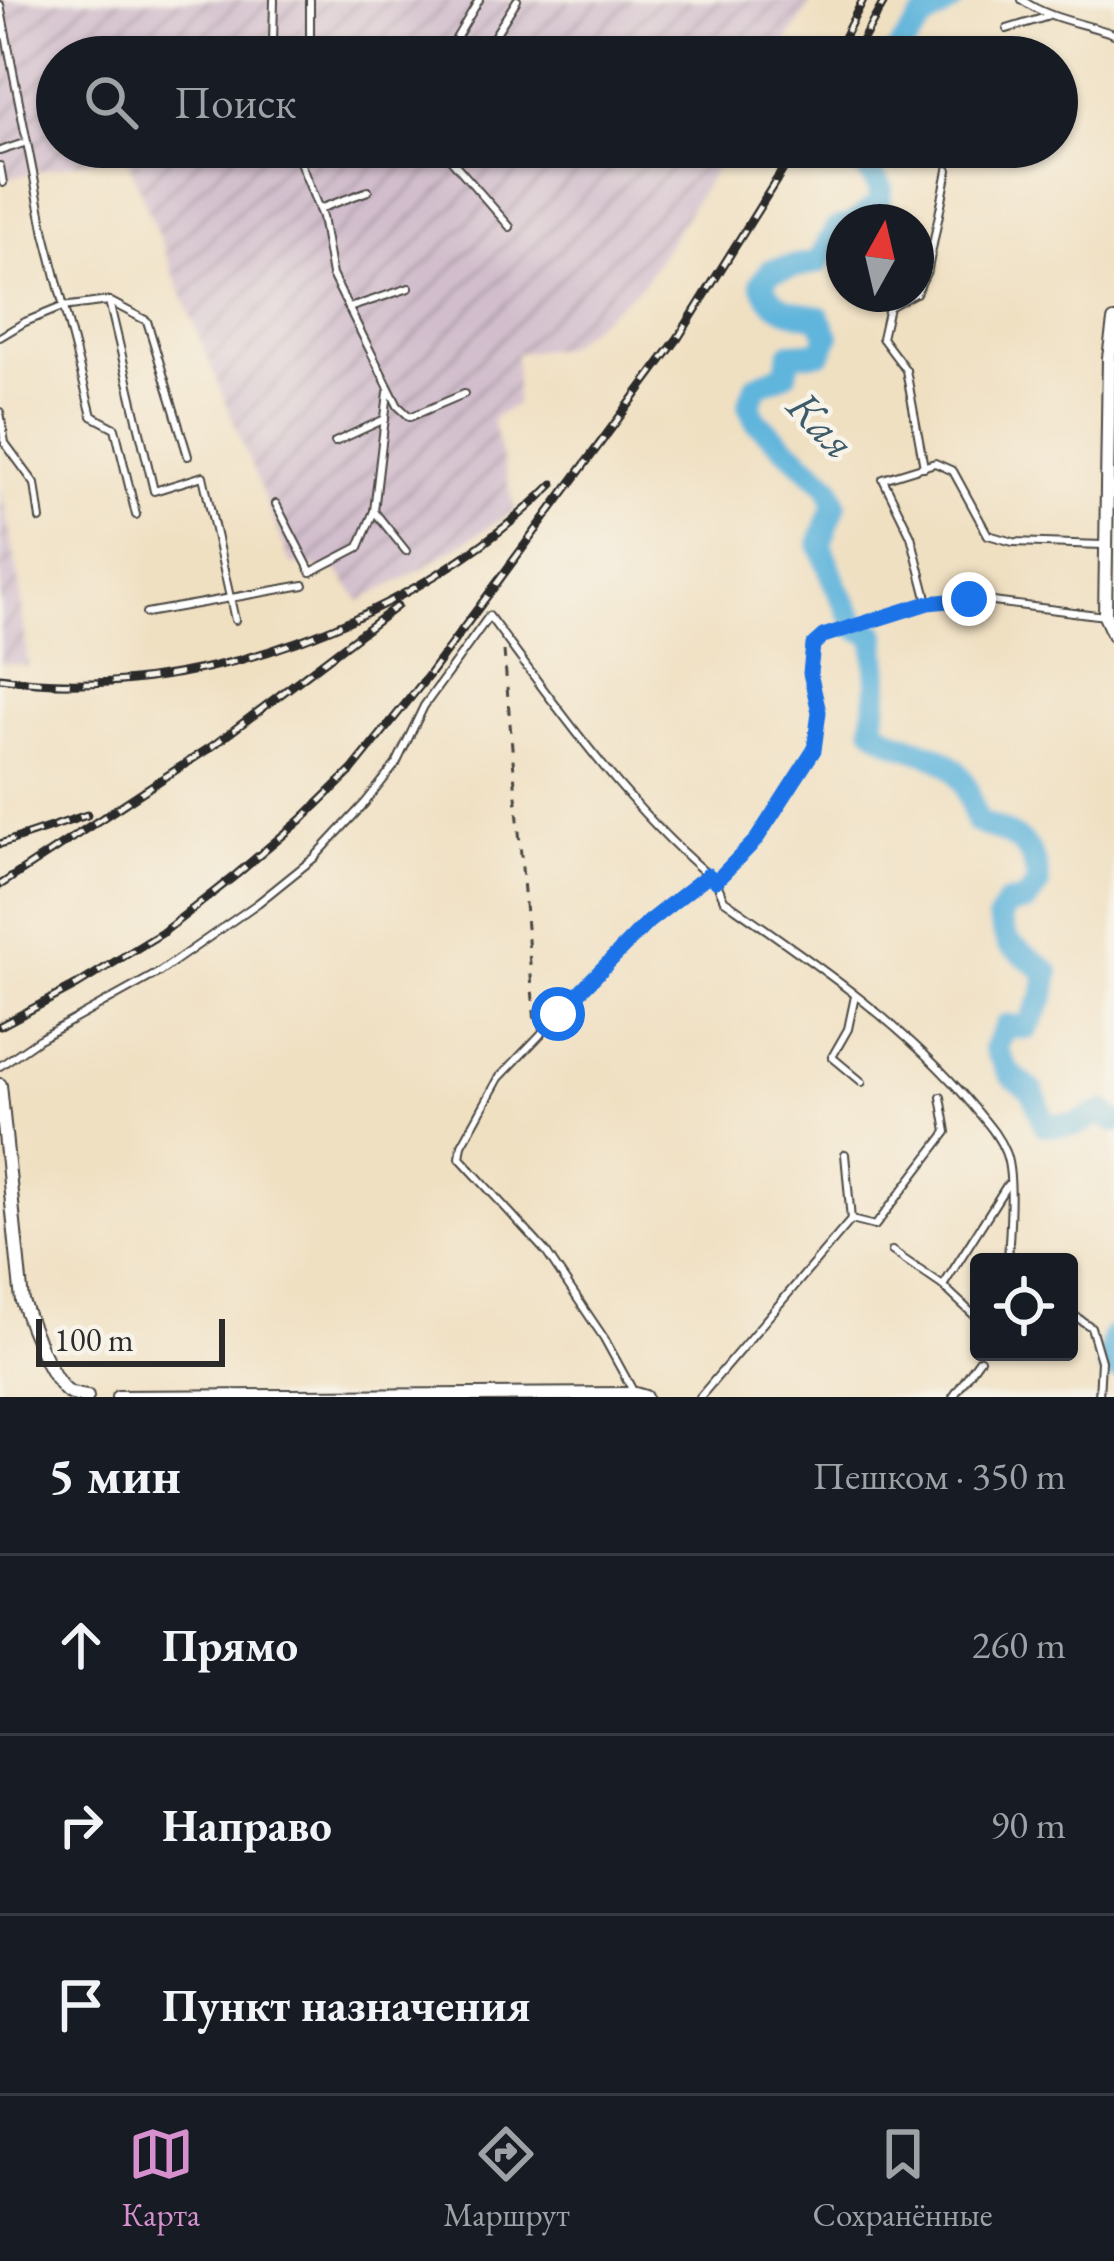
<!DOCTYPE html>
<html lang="ru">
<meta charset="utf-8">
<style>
:root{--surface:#171b24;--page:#20242c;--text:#f1f3f6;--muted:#9ea1a6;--line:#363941;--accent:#d690ce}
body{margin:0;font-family:"EB Garamond",serif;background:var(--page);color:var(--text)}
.controls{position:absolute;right:36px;bottom:36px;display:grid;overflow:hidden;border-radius:12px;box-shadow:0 3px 9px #0004}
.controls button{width:108px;height:108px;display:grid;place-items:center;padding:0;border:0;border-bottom:3px solid var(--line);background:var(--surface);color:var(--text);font:60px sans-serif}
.compass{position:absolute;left:826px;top:204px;width:108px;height:108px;border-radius:50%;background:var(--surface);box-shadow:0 3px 9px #0004;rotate:8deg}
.scale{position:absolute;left:36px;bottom:30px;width:189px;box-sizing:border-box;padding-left:12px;border:6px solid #2b2b2b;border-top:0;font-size:33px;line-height:42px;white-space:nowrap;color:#2b2b2b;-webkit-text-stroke:9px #f7f3e8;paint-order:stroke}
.stop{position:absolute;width:36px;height:36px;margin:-27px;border:9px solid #1a73e8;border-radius:50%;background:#fff}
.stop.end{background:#1a73e8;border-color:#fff;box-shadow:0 3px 12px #0008}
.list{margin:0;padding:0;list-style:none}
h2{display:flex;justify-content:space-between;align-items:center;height:156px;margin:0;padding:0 48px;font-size:51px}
h2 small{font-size:39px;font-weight:400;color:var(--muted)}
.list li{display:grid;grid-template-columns:78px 1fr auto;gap:36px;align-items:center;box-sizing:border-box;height:180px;padding:0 48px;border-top:3px solid var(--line)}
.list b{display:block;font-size:45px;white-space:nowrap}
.list em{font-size:39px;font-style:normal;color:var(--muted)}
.icon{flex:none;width:66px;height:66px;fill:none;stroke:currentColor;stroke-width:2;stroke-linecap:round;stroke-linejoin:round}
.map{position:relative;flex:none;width:1114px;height:1397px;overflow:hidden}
.search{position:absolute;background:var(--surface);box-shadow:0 3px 9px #0004;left:36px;right:36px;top:36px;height:132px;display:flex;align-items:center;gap:30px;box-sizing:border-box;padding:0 42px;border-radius:66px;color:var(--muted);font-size:45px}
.sheet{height:696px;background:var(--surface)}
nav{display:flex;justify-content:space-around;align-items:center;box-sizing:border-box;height:168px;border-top:3px solid var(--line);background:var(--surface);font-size:33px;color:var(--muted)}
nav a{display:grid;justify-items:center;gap:6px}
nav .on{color:var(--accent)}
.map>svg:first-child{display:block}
.industrial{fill:url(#industrial-furrows)}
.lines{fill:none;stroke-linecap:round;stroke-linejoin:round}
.river{stroke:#60b5dc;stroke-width:24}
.lane-casing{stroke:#494642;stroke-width:10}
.street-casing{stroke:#494642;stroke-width:16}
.path{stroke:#494642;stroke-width:3;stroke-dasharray:9 9;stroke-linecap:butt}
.lane{stroke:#fff;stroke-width:6}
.street{stroke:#fff;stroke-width:12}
.rail-casing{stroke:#2b2b2b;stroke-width:9}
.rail{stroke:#f7f3e8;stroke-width:4.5;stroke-dasharray:14;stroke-linecap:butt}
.route{stroke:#1a73e8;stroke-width:15}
.labels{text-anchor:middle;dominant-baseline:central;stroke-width:9;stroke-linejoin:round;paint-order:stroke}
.water-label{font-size:45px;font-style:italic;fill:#3e5b69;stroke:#f7f3e8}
</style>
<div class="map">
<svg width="1114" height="1397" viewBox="0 0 1114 1397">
<defs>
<pattern id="industrial-furrows" width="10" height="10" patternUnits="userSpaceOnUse" patternTransform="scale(3)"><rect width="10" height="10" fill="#d1bdcc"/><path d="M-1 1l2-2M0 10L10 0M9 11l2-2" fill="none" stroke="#aa9aa6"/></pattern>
</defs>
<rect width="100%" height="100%" fill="#f7f3e8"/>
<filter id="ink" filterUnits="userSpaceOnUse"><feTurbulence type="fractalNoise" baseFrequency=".00833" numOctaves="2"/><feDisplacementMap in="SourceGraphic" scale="24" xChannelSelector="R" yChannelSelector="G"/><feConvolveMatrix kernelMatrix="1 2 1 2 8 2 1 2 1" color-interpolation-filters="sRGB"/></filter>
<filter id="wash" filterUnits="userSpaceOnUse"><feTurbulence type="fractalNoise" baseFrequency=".004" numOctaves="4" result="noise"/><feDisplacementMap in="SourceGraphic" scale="48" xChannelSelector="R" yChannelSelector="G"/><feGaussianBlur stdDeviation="2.7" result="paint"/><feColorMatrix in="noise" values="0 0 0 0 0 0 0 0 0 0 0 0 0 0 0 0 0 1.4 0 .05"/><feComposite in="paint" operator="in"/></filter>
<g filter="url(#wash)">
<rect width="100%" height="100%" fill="#f0e0c2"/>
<!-- industrial -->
<g class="industrial">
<path d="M0,0H813L777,57H57V147H729L642,285L563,348L516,353V404L492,419L515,510L413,574L360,601L337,570L291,564L125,153L0,180Z"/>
<path d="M0,482L19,580L28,666L0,663Z"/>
</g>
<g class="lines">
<!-- river -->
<g class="river">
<path d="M894,57L921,21L953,0"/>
<path d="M856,222L879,204L881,188L863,163L864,147"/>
<path d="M844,227L836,230L818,262L770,271L762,283C772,310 793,312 819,317L828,336L821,352L790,354L786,373L756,386L749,405L756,421L829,486L835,504L820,544L836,586L857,626L859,629L875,634L878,685L873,726C899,755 943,744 964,783C970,795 973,810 977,822C1013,835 1035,841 1038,884L1026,901L1007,904L999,919L1008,943L1048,972L1044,996L1027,1028L1007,1026L995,1048L1010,1074L1033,1092L1045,1125H1075L1103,1112L1114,1121"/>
<path d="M1114,1337L1109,1365L1114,1368"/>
</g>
</g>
</g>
<g filter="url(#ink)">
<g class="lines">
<!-- lane casing -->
<g class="lane-casing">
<g id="lane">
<path d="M274,0L273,43L276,57"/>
<path d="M310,0V57"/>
<path d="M1022,0C1049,19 1083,23 1114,34"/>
<path d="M0,5L45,234L92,416L115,428L136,515"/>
<path d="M1007,29L1046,17"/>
<path d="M445,57L479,0"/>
<path d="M481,57L517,0"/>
<path d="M294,147L322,217L332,275L398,406L410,417L464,394"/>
<path d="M440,147L510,227"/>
<path d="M0,151L27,142"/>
<path d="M0,166L3,183"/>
<path d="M319,209L368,191"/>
<path d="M916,293L928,269L948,170"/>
<path d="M913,294L889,307L882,338L906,370L924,467"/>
<path d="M109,301L154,491L203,476L235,620"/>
<path d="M349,308L409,288"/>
<path d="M0,337L25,322L62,307L109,301L147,321L188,456"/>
<path d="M0,412L5,443L35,484L40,519"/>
<path d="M335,442L385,419"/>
<path d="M276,504L311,572L359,547L374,511L388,392"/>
<path d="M374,511L406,551"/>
<path d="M928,602L911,536L883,479L935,463L953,471L988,535L1013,542L1103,545"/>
<path d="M146,613L304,585"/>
<path d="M716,881L724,900C810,960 906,1025 973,1106C985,1121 998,1134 1005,1152C1015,1175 1009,1235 1008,1262"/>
<path d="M855,996L848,1029L832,1057L862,1082"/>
<path d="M0,1066L39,1039L158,973L258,903L314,858L365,803L396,764L424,706L489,616C556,706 623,802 708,875"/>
<path d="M845,1154L851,1220"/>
<path d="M892,1251L943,1286"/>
<path d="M1069,1312L1091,1327L1101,1361L1099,1397"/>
<path d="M976,1317L943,1286L1007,1185"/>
<path d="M633,1391L604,1338L546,1252L460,1158L462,1145L499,1078L648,922L708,875L716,881L756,840L814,750L819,712L810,673L813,645L823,636L929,603L969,599L1105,616"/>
<path d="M700,1397L851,1220L875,1226L947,1132L941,1097"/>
<path d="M953,1397L980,1359"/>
</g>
</g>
<!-- street casing -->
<g class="street-casing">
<g id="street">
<path d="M1114,321L1109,358L1105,616L1114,636"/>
<path d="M0,1085L22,1301C29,1322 51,1381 68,1392C73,1395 81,1396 87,1397"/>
<path d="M118,1397L635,1394L645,1397"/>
</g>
</g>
<!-- path -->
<path class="path" d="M504,651L535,1024"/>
<!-- lane -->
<use href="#lane" class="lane"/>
<!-- street -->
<use href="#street" class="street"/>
<!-- rail casing -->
<g class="rail-casing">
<g id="rail">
<path d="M834,57L863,0"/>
<path d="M853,57L885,0"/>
<path d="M0,678C190,706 418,618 553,484"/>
<path d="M0,844L87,815"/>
<path d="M0,885L214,745L397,606"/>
<path d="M0,1026L77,985L162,933L237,874L301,820L352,770L428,676L678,338L797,147"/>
</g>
</g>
<!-- rail -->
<use href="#rail" class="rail"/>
</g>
</g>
<g class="lines" filter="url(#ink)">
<!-- route -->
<path class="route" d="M558,1014L648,922L708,875L716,881L756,840L814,750L819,712L810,673L813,645L823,636L928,603L969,599"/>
</g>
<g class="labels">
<!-- water labels -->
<g class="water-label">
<text transform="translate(822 424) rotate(46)">Кая</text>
</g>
</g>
</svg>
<div class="controls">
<button><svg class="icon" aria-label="locate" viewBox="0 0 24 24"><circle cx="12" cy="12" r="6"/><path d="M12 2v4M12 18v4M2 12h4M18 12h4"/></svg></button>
</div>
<svg class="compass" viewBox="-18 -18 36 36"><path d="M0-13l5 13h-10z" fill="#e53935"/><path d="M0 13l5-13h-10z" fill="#9ea1a6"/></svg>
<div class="scale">100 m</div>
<div class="stop" style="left:558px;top:1014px"></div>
<div class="stop end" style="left:969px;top:599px"></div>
<div class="search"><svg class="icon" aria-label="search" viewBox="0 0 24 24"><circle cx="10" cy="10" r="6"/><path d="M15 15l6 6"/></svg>Поиск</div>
</div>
<section class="sheet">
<h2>5 мин<small>Пешком · 350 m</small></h2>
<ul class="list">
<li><svg class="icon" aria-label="ahead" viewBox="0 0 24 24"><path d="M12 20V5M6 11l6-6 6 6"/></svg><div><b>Прямо</b></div><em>260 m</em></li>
<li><svg class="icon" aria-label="right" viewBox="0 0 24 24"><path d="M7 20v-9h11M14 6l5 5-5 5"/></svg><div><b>Направо</b></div><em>90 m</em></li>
<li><svg class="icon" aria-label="arrive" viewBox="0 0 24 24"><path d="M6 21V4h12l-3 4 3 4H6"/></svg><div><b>Пункт назначения</b></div></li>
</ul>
</section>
<nav>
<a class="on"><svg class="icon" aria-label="map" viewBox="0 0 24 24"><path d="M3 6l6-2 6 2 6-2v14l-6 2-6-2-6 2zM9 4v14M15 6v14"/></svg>Карта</a>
<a><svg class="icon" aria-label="directions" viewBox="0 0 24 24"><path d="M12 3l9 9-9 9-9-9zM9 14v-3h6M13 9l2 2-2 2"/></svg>Маршрут</a>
<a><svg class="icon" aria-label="saved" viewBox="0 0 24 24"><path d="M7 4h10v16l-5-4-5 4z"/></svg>Сохранённые</a>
</nav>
